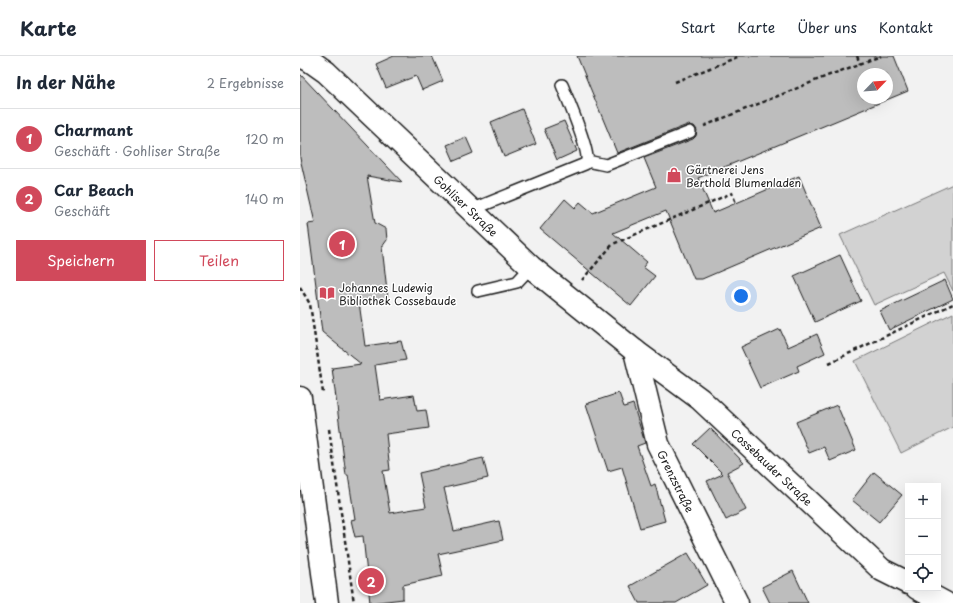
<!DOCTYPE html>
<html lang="de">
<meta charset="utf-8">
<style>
:root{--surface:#fff;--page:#f2f2f3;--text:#1f2937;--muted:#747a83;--line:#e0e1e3;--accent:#d1495b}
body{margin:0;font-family:"Playpen Sans",sans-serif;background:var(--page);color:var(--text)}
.controls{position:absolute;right:12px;bottom:12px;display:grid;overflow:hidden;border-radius:0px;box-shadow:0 4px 16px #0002}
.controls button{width:36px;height:36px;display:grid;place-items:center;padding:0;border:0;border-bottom:1px solid var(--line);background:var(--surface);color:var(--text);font:20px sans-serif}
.compass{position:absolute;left:557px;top:12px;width:36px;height:36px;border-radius:50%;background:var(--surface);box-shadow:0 4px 16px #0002;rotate:65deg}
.you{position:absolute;left:441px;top:240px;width:14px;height:14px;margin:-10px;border:3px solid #fff;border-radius:50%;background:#1a73e8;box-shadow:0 0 0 6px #1a73e833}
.badge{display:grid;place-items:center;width:26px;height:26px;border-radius:50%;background:var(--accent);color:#fff;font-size:13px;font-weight:700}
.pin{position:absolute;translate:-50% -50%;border:2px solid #fff;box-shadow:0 1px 4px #0006}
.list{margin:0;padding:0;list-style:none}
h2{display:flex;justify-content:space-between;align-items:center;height:52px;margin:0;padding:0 16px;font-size:17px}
h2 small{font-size:13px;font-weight:400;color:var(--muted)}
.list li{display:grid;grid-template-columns:26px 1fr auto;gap:12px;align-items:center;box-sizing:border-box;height:60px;padding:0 16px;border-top:1px solid var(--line)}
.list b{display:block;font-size:15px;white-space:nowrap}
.list p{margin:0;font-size:13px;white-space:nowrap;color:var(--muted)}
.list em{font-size:13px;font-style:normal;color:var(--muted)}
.actions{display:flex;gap:8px;padding:12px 16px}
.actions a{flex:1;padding:9px 0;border:1px solid var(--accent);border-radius:0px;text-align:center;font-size:14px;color:var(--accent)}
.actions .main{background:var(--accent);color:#fff}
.icon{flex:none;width:22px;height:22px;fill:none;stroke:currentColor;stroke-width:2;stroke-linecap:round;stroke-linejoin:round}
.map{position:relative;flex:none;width:653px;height:547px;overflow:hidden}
header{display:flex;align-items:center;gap:24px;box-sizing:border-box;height:56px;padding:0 20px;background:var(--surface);border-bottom:1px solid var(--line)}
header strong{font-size:19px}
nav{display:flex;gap:22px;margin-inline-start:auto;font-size:14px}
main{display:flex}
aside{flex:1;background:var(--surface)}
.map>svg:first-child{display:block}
.green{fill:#d2d2d2;stroke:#777}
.building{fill:#bdbdbd;stroke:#1c1c1c;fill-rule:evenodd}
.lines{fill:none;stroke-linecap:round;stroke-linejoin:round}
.lane-casing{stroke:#1c1c1c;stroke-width:14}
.street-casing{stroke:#1c1c1c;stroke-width:25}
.primary-casing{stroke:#1c1c1c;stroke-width:25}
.path{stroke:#1c1c1c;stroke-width:2.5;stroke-dasharray:4 3;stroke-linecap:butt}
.lane{stroke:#fff;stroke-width:11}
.street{stroke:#fff;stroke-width:22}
.primary{stroke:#fff;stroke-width:22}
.labels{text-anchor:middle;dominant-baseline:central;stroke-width:3;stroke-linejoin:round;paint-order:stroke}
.poi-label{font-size:11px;fill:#1c1c1c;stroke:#fff;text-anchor:start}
.street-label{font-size:11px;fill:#1c1c1c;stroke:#fff}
</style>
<header>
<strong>Karte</strong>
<nav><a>Start</a><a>Karte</a><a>Über uns</a><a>Kontakt</a></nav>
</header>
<main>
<aside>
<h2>In der Nähe<small>2 Ergebnisse</small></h2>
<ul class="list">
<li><span class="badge">1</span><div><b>Charmant</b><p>Geschäft · Gohliser Straße</p></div><em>120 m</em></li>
<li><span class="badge">2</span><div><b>Car Beach</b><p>Geschäft</p></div><em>140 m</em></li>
</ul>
<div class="actions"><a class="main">Speichern</a><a>Teilen</a></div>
</aside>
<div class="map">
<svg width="653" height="547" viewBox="0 0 653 547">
<rect width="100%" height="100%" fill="#f2f2f2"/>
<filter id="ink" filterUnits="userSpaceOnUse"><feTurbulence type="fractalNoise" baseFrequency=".025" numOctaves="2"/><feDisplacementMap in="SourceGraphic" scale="8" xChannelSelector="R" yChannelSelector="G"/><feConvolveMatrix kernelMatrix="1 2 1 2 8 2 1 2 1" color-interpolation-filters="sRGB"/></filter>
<g filter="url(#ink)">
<!-- green -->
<g class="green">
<path d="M653,128V235L644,217L574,249L540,179Z"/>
<path d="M653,257V371L601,397L555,305Z"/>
</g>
<!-- building -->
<g class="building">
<path d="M94,0H132L143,25L122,34L116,20L86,32L76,8Z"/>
<path d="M277,0H594L608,35L398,122L413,157L499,120L521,172L402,223H394L366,155L313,177L347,206L343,211L355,220L331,250L240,173L265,143L275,152L280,146L293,157L356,131L344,102L393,83L396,80L397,74L394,70L387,69L317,97ZM563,18H587V42H563Z"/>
<path d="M0,18L102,126L67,120L75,167L86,173L87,184L82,191L88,243L59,246L65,290L101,285L106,304L75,309L80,344L114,339L117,355L126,354L129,372L86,378L90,414L83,415L90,457L126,451L119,417L183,402L188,422L144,432L154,475L199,465L203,484L138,498L143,520L103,529V543L70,547L63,480L55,481L51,464L55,463L48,419H46L32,312L61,308L22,276L8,168L15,167L0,102Z"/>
<path d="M222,53L236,88L204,101L191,66Z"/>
<path d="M264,65L277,95L257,104L244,73Z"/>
<path d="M166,81L173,97L154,105L147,89Z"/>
<path d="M540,199L561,245L515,266L494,220Z"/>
<path d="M645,224L653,243L589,274L580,255Z"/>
<path d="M480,273L488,291L517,278L525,297L497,310L499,315L460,332L441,291Z"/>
<path d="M319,337L324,351L333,348L345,387L337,390L351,430L355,428L365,465L340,472L322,411L308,415L286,348Z"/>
<path d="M537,349L556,394L530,405L524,391L509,397L496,366Z"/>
<path d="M410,372L444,407L427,416L446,454L426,464L407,425L423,418L393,388Z"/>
<path d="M574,416L602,439L579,466L552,444Z"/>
<path d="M388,497L407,529L376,547H339L330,530Z"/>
<path d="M493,515L508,547H470L462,531Z"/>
</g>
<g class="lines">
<!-- lane casing -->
<g class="lane-casing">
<g id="lane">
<path d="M287,105L306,109L390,76"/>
<path d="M171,154L285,108L287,105C289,93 268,44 262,29"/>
<path d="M178,235L217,226L231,211"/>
</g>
</g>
<!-- street casing -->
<g class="street-casing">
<g id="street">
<path id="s1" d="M0,0L9,4L26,16L231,211L335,295L400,343L582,514L608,527"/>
<path id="s2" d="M335,295L358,388L437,547"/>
<path d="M617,532L645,547"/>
</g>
</g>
<!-- primary casing -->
<g class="primary-casing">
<path id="primary" d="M0,342L27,547"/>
</g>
<!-- path -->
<g class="path">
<path d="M557,0L560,8"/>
<path d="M375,26L440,0"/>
<path d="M404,70L527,20L581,0"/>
<path d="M282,224L313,188L432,137L436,147"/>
<path d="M0,231L10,248L23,337"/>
<path d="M529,307L653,248"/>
<path d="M29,373L54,547"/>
</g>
<!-- lane -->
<use href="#lane" class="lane"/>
<!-- street -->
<use href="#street" class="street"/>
<!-- primary -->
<use href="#primary" class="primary"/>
</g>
</g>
<!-- icons -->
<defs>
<g id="shop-bare" transform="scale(1.2)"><path d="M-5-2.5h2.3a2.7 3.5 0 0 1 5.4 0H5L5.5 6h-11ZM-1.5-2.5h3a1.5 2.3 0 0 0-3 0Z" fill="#d1495b" stroke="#fff" stroke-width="2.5" paint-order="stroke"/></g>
<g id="library-bare" transform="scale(1.2)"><path d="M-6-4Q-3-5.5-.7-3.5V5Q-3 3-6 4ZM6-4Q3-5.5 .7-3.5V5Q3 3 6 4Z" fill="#d1495b" stroke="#fff" stroke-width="2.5" paint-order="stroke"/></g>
</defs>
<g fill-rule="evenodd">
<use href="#shop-bare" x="374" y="119"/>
<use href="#library-bare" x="27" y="237"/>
</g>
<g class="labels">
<!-- poi labels -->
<g class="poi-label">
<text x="386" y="113">Gärtnerei Jens<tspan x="386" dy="13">Berthold Blumenladen</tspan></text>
<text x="39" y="231">Johannes Ludewig<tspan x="39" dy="13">Bibliothek Cossebaude</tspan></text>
</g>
<!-- street labels -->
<g class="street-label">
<text stroke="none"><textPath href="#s1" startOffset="224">Gohliser Straße</textPath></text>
<text stroke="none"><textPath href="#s1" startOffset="627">Cossebauder Straße</textPath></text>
<text stroke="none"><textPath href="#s2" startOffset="137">Grenzstraße</textPath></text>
</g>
</g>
</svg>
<div class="controls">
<button>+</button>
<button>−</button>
<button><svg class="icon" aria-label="locate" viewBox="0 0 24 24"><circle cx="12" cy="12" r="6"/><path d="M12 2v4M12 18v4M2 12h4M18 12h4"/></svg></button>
</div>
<svg class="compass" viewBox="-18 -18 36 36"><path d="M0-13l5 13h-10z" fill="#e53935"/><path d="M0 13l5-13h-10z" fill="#747a83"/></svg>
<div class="you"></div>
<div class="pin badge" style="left:42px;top:188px">1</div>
<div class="pin badge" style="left:71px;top:525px">2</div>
</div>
</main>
